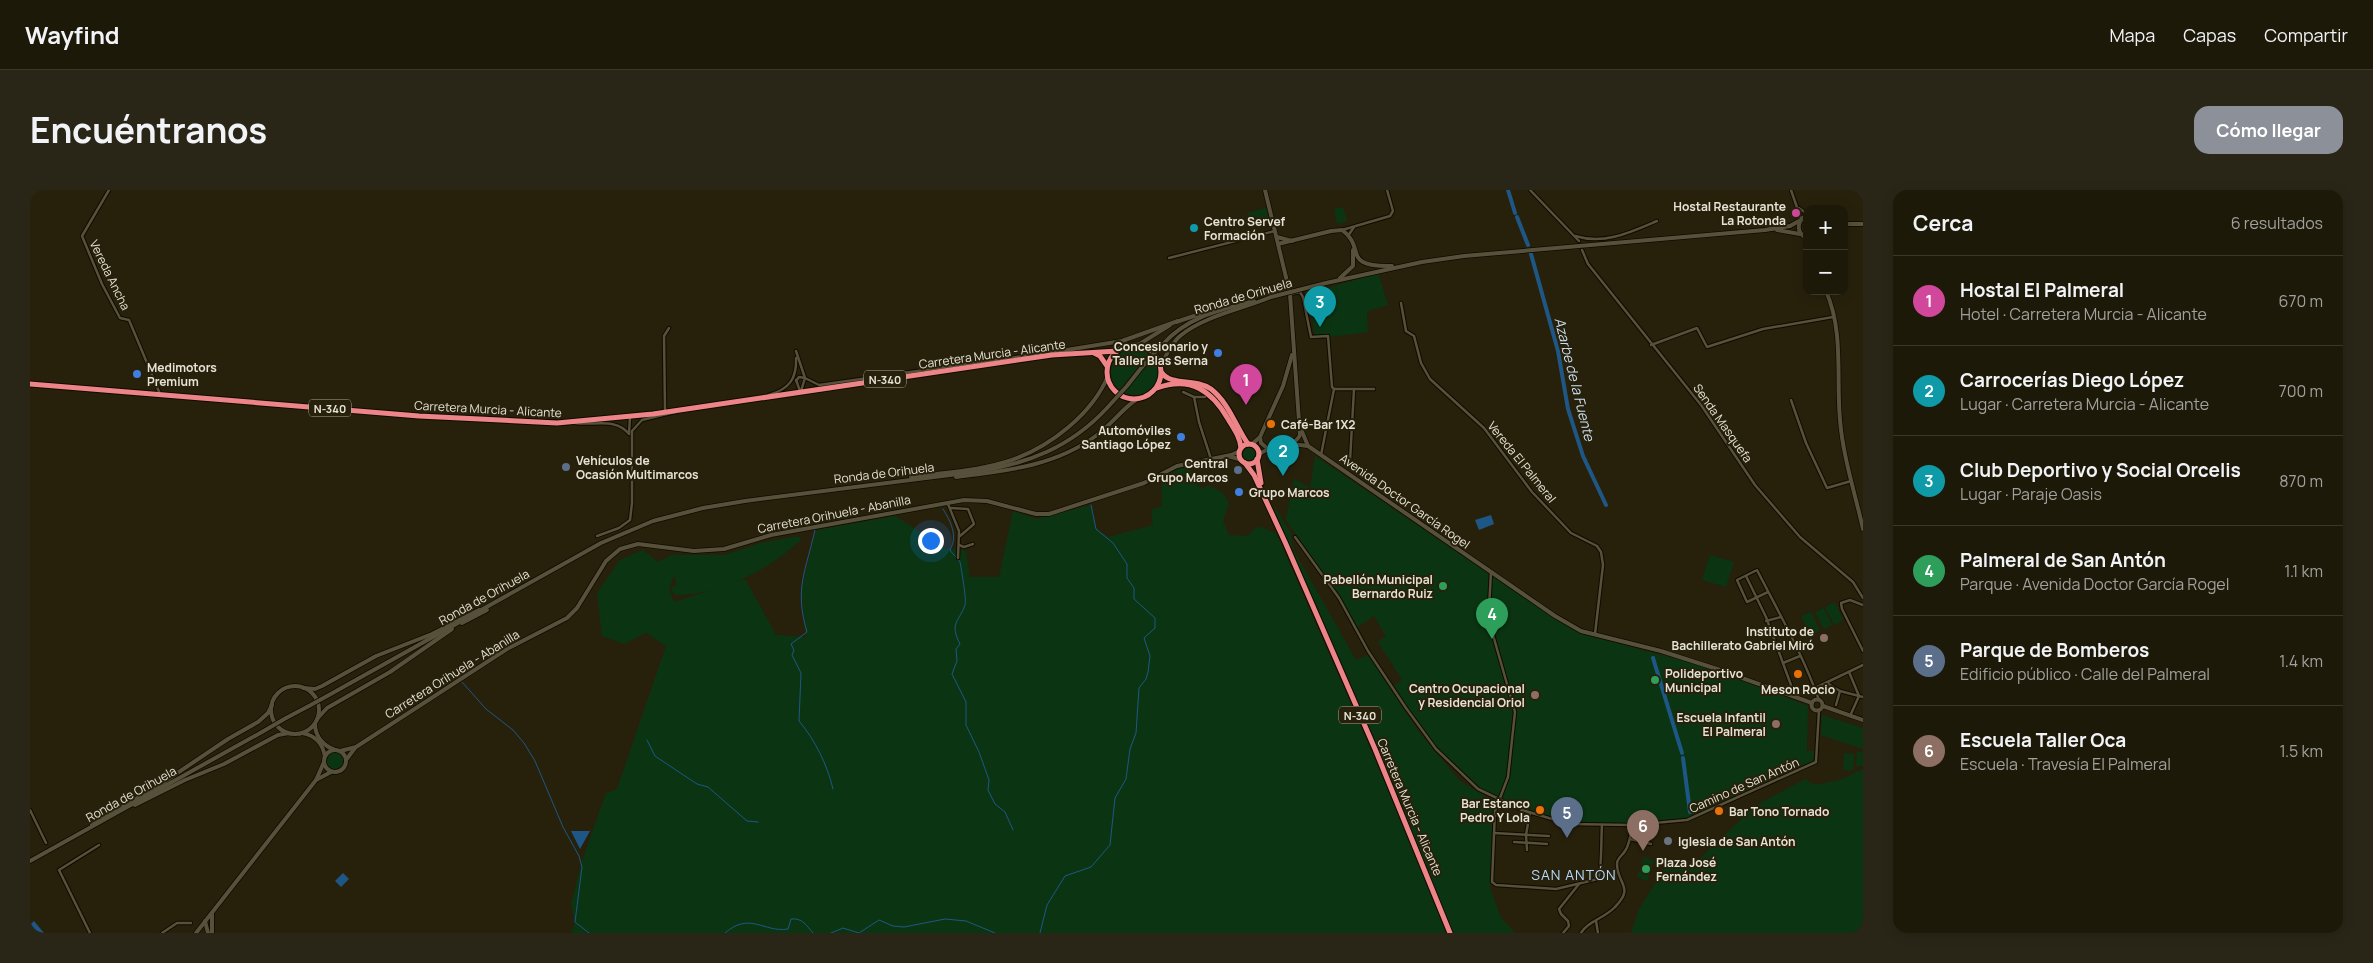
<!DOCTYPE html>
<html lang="es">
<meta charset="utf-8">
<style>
:root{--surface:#1d1909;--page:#2a2617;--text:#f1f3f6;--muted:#a0a09c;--line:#3b382a;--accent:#8c9099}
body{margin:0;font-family:Manrope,sans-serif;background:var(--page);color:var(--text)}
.controls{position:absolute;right:15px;top:15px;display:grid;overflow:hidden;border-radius:10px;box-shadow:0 2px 12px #0003}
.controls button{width:45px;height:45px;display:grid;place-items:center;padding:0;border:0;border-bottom:1px solid var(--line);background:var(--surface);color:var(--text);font:25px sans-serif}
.you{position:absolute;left:900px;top:350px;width:18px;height:18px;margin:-12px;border:4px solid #fff;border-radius:50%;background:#1a73e8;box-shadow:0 0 0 8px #1a73e833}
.badge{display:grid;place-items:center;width:32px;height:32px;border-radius:50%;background:var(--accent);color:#fff;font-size:16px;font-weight:700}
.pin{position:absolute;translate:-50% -41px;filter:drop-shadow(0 1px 2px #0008)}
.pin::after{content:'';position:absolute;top:26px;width:18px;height:15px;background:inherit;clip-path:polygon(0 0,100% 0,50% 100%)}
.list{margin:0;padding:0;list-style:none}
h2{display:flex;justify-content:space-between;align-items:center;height:65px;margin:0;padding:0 20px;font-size:21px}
h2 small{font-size:16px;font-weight:400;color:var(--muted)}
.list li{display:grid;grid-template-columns:32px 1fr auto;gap:15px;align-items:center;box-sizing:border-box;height:90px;padding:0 20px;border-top:1px solid var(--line)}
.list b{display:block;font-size:19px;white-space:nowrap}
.list p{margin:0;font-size:16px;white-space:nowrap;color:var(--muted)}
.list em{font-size:16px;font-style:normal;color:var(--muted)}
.map{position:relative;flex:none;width:1833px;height:743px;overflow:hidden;border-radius:15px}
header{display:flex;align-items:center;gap:30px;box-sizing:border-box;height:70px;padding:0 25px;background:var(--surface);border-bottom:1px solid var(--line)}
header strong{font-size:24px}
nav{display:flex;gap:28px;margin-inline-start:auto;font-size:18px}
.intro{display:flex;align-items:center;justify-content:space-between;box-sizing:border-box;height:120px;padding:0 30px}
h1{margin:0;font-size:35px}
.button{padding:12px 22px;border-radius:15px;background:var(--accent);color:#fff;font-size:18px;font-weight:700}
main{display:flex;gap:30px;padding:0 30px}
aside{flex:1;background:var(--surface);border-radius:15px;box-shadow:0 2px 12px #0003}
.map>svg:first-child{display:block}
.green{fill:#0b3512}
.water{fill:#1e5786}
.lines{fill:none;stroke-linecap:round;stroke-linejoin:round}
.stream{stroke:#1e5786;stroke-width:1}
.canal{stroke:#1e5786;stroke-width:4}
.street-casing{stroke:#100a00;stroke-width:4.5}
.secondary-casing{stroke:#100a00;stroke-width:5.5}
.highway-casing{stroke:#100a00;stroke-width:7}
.street{stroke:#57503a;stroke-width:2.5}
.secondary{stroke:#57503a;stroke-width:4}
.highway{stroke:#ed8487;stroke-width:5}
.secondary-bridge-casing{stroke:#100a00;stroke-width:5.5;stroke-linecap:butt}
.secondary-bridge{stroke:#57503a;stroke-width:4}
.hotel-dot{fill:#d1479c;stroke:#27210c;stroke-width:2}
.culture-dot{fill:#0f9aa8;stroke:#27210c;stroke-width:2}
.shop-dot{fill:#3f7fe0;stroke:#27210c;stroke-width:2}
.food-dot{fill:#e8710a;stroke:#27210c;stroke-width:2}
.service-dot{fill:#5c6f8a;stroke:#27210c;stroke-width:2}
.leisure-dot{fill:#2e9e5b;stroke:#27210c;stroke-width:2}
.education-dot{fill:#8d6e63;stroke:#27210c;stroke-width:2}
.worship-dot{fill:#6b7280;stroke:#27210c;stroke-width:2}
.labels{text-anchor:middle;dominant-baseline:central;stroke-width:4;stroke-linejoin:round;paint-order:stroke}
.shield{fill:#27210c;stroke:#ada899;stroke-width:1}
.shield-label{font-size:11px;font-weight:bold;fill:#e6e2d5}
.poi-label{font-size:12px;font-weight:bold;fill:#e6e2d5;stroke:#27210c;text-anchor:end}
.street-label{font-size:12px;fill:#e6e2d5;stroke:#27210c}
.water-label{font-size:14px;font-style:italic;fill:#ccdeef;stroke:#27210c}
.neighbourhood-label{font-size:14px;letter-spacing:1px;fill:#b6d8fa;stroke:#27210c}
</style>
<header>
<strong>Wayfind</strong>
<nav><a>Mapa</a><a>Capas</a><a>Compartir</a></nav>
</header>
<div class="intro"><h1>Encuéntranos</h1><a class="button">Cómo llegar</a></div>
<main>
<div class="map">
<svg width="1833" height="743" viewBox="0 0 1833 743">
<rect width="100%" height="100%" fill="#27210c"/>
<!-- green -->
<g class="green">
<path d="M1313,17L1317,31L1307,34L1304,19Z"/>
<path d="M1236,18L1239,30L1220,35L1217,23Z"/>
<path d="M1348,83L1358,115L1337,121L1338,142L1300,147V144L1285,145L1278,104Z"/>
<path d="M1103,158L1113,159L1120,163L1089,200C1073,184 1082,161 1103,158Z"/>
<path d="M1124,168C1133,183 1127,199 1110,205L1093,203Z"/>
<circle cx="1219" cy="264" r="6"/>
<path d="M1285,266L1523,427L1552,444L1684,479L1778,516L1777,561H1784L1783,571L1657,629L1588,634L1539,632L1493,618L1450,599L1407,557L1374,514L1364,496L1372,490L1348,452L1356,446L1344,426L1326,438L1311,408L1256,330L1264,289L1280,298Z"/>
<path d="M1156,277L1169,288L1166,292L1168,296L1174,299L1177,295L1192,302L1199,313L1193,331L1199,345L1217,346L1228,336L1246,343L1341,560L1416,743H541L545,733L541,714L552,671L576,603L587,599L636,456L616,443L594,454L572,446L567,403L590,370L613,360L628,372L642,365H695L731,353L767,346L772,349C739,380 690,405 645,405L640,398L647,395L644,386L639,398L644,412L715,389L746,445L776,447L771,400L786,340L865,326L916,358L936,361L940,387H969L983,321L1006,329L1060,315L1066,338L1078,347L1123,335L1121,320L1132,316C1131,292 1130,284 1156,277Z"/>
<path d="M1246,319L1261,343L1263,359L1326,470L1338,465L1389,542L1430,591L1463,611L1460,698L1471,728L1485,743H1423L1347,559L1244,320Z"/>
<path d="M1680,365L1704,372L1696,397L1672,390Z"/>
<path d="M1805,412L1813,430L1804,435L1795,417Z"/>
<path d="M1794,418L1802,435L1794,439L1785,422Z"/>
<path d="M1781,422L1790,441L1780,445L1771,426Z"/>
<path d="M1792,525L1833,538V559L1791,545Z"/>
<path d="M1827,562H1833V576H1826Z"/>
<circle cx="305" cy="571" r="8"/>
<path d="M1814,563L1824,564L1823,580H1813Z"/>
<path d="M1833,579V743H1601L1609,719L1639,671L1660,678L1725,616L1775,589L1785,595L1810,590Z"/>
<path d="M1614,667L1624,671L1617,691L1607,687Z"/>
</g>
<!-- water -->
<g class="water">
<path d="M1461,325L1464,334L1449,340L1445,330Z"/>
<path d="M541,641H560L550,659Z"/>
<path d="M313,683L319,689L311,697L305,691Z"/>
<path d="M4,731L14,743H0V735Z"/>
</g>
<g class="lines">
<!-- stream -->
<g class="stream">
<path d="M913,319C921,332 928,346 920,360C923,365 928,368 930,372C931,377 937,411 935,415C929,432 919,433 930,454L926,459L927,471L922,484L936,512V535L949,562L959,590L958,600L965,614L975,622L983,640"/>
<path d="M785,340C776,381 764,398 777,442L761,454L764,460L762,465L771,483L769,531C785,550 797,574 803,599"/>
<path d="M432,492L456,519L483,540L494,553L505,571L533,637L549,666L552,677L545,732L559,743"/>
<path d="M617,550L625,566L667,594L678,597L717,631L728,632"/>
<path d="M695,743C720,721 734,743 758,739L761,729C773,728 776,735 783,743"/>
<path d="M801,743L813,738L829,743L849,730L863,736L874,737L915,729L936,731L965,743"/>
<path d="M1010,743L1017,715L1035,686L1061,677L1080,655L1085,608L1096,589L1100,559L1106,543L1109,498L1116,489L1118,482L1120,466L1114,448L1125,438V428L1104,409V398L1097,388V374L1083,353L1066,339L1061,315"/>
</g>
<!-- canal -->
<g class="canal">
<path d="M1478,0L1485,23"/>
<path d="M1487,27L1498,55"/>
<path d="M1501,64L1528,161L1538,219L1553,266L1576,315"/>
<path d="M1623,468L1652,563"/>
<path d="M1653,568L1660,622"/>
</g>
<!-- street casing -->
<g class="street-casing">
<g id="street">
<path d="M79,0L52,46L72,94L90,128L99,130L130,204"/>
<path d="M1500,0L1549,51"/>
<path d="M1761,0L1771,29"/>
<path d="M1769,18L1777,24"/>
<path d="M1312,40L1360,26L1363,21L1357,0"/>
<path d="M1318,46L1324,37"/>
<path d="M1545,46C1575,55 1601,42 1627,31"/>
<path d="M1552,60L1558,74L1671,215L1725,295L1770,347L1823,392L1833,408"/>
<path d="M1139,68L1245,41"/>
<path d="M1260,104L1270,102L1273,107L1281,147L1298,146L1302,197L1304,199L1291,265"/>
<path d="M1371,113L1376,141L1384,146L1391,173L1400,189L1454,238L1502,302L1541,343L1567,356L1571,362L1573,375L1565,444"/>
<path d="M1621,155L1667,138L1677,157L1733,139L1803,127"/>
<path d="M766,161L775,188L789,195L1001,165L1004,167"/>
<path d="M1001,165L1023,162"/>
<path d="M766,190L770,201"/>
<path d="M766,191L769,187L775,188L771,201"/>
<path d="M1304,199H1344"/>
<path d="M1153,202L1164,207H1175"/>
<path d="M739,205C759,199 767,189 766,168"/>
<path d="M1164,207L1169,232L1181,269"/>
<path d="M1761,210L1776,253L1797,298L1821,291"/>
<path d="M635,221L634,146L639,138"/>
<path d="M545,233C565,236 585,227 599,244"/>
<path d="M599,243L600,227"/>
<path d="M1320,271L1324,199"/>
<path d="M918,314L929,341L928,368"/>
<path d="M921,318L938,319L944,334L930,346"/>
<path d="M567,346L589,338L600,330L602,313V241L612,230L645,222"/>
<path d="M1265,347L1309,408L1338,461L1376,518L1406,559L1448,599L1492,620L1539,634L1602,635L1657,630L1786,572L1789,520"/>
<path d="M929,355L934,357L943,354"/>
<path d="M1461,382L1459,418L1461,438L1485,522L1478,587L1465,621L1462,692L1466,695L1526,699L1568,689C1572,683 1571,646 1572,635"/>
<path d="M1716,386L1736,427L1761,495L1762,506"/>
<path d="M1738,402L1717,412L1707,390L1727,380C1749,423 1773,465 1789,510"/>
<path d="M1833,415L1820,410L1811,413L1812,419L1833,461"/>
<path d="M1736,431L1751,427"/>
<path d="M1753,473L1770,466"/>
<path d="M1819,482L1829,506L1820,526"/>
<path d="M1797,493L1810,501L1833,507"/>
<path d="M1785,498L1833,475"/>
<path d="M1806,515L1810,501"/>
<path d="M0,620L16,653"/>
<path d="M1464,643L1519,646"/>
<path d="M1600,649L1621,654"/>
<path d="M1484,652L1517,654"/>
<path d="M1497,660L1496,645L1500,622"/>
<path d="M1566,731L1568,743"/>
<path d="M60,743L29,680L69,655"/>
<path d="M132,743L147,733H161"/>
<path d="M1533,743L1539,736L1538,731L1531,724L1529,719L1549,694"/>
<path d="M1551,743C1558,731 1575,728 1585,717C1605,697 1587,694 1587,674C1587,668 1592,666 1595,661C1600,654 1601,643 1602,635"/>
</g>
</g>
<!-- secondary casing -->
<g class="secondary-casing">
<g id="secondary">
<path d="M1777,25C1766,31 1766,43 1777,48"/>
<path d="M1814,34H1833"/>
<path d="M1747,40L1770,44"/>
<path d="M1247,47L1262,51"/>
<path d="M1248,54L1301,41L1312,40C1337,58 1310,77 1362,76"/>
<path d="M1310,88L1323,76V60"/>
<path d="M1296,93L1392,72L1434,66L1735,40L1760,36L1769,31"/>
<path d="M1796,101C1814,142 1806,187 1810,230C1813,267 1825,303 1833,339"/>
<path d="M1146,132L1194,116"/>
<path d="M1108,155L1140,135"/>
<path d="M1132,155C1157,127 1189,120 1224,111"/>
<path d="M1021,165L1024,162L1092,151L1148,131"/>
<path d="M1131,175C1136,165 1142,153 1150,146C1174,126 1213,119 1241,107"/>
<path d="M1097,196L1116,172"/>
<path d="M1271,239L1278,256"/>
<path d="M1261,254L1278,256L1525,426L1551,441L1631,461L1687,479L1782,513"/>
<path d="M1221,255L1230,247"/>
<path d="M1237,258L1231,253L1230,247L1253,196L1262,165"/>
<path d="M1228,265C1240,254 1263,260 1270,245L1260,104L1235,0"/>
<path d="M1198,266L1212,270"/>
<path d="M881,287C915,282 950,281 982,270C1021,256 1062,224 1078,186"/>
<path d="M926,287C976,281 1026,276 1067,245C1082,234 1092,219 1107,209"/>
<path d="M432,433L457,420"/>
<circle cx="265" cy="520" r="24"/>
<path d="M273,498L285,499L292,496L346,466L402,444L449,420"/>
<path d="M299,505L571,353L623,331L673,318L715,311L944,282C997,274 1040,258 1077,218"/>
<circle cx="1787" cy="515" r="5.5"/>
<path d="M1793,516L1833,530"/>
<path d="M256,528L277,517"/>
<path d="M287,529L297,518L360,482L422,439"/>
<path d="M285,534C285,547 294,556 305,560"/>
<path d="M272,543C285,545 293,554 295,567"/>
<circle cx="305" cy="571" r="11"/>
<path d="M310,561L326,557L477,459L537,428L547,418L576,371L590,359L608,354L664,361L694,359L741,345L934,310L957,311L1006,324H1019L1114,293L1147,276L1201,265L1210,261"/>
<path d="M316,570L325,558"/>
<path d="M286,590L301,582"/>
<path d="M105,615L155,590L194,574L248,545L259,543"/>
<path d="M62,635L128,596L198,549L228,532L238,523L242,515"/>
<path d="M0,671L232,542"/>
<path d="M182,724V743"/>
<path d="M175,731L178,743"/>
<path d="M166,743L286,590L294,572"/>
</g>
</g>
<!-- highway casing -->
<g class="highway-casing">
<g id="highway">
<circle cx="1104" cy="182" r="27"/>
<path d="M1064,163L1070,166L1077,176"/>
<path d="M1132,183C1141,196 1166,188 1181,199C1199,213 1206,237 1218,254"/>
<path d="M0,194L389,226L527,233L623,224L1022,165L1087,161"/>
<path d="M1127,198C1161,186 1182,201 1198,229C1204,239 1210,247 1211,258"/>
<circle cx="1219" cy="264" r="10"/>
<path d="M1227,269L1231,293"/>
<path d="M1215,273L1224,285L1255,352L1345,559L1420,743"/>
</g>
</g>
<!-- street -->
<use href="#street" class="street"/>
<!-- secondary -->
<use href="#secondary" class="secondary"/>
<!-- highway -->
<use href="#highway" class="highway"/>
<!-- secondary-bridge casing -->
<g class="secondary-bridge-casing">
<g id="secondary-bridge">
<path d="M1241,107L1296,93"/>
<path d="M1116,172L1132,155"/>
<path d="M1077,218L1097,196"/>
<path d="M277,517L299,505"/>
<path d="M232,542L256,528"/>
</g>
</g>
<!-- secondary-bridge -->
<use href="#secondary-bridge" class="secondary-bridge"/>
</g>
<!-- markers -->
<circle class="hotel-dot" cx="1766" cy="23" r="5"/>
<circle class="culture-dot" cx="1164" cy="38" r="5"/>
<g class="shop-dot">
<circle cx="1188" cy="163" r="5"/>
<circle cx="107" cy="184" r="5"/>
<circle cx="1151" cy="247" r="5"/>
<circle cx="1209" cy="302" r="5"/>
</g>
<g class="food-dot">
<circle cx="1241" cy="234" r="5"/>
<circle cx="1768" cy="484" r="5"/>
<circle cx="1510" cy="620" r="5"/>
<circle cx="1689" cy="621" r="5"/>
</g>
<g class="service-dot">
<circle cx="536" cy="277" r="5"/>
<circle cx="1208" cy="280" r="5"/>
</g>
<g class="leisure-dot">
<circle cx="1413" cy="396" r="5"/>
<circle cx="1625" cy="490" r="5"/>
<circle cx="1616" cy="679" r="5"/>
</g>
<g class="education-dot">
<circle cx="1794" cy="448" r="5"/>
<circle cx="1505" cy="505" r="5"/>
<circle cx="1746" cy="534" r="5"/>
</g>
<circle class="worship-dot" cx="1638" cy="651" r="5"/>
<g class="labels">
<!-- shield labels -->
<g class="shield">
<rect x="834" y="180.5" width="42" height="17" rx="4"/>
<rect x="279" y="209.5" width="42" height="17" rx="4"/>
<rect x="1309" y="516.5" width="42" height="17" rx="4"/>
</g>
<g class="shield-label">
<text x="855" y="189">N-340</text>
<text x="300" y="218">N-340</text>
<text x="1330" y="525">N-340</text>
</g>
<!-- poi labels -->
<g class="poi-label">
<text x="1756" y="16">Hostal Restaurante<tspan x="1756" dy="14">La Rotonda</tspan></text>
<text x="1174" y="31" text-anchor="start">Centro Servef<tspan x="1174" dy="14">Formación</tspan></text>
<text x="1178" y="156">Concesionario y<tspan x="1178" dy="14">Taller Blas Serna</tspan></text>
<text x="117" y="177" text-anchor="start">Medimotors<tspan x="117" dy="14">Premium</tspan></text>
<text x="1251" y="234" text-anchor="start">Café-Bar 1X2</text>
<text x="1141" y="240">Automóviles<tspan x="1141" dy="14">Santiago López</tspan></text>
<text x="546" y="270" text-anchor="start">Vehículos de<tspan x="546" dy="14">Ocasión Multimarcos</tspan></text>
<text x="1198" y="273">Central<tspan x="1198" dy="14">Grupo Marcos</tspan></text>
<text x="1219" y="302" text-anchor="start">Grupo Marcos</text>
<text x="1403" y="389">Pabellón Municipal<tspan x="1403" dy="14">Bernardo Ruiz</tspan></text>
<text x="1784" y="441">Instituto de<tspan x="1784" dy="14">Bachillerato Gabriel Miró</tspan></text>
<text x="1635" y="483" text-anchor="start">Polideportivo<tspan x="1635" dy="14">Municipal</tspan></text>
<text x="1495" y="498">Centro Ocupacional<tspan x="1495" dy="14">y Residencial Oriol</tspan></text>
<text x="1768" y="499" text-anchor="middle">Meson Rocio</text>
<text x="1736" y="527">Escuela Infantil<tspan x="1736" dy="14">El Palmeral</tspan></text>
<text x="1500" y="613">Bar Estanco<tspan x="1500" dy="14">Pedro Y Lola</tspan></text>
<text x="1699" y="621" text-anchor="start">Bar Tono Tornado</text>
<text x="1648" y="651" text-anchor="start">Iglesia de San Antón</text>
<text x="1626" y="672" text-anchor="start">Plaza José<tspan x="1626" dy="14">Fernández</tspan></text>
</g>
<!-- street labels -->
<g class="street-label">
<text transform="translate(80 85) rotate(64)">Vereda Ancha</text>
<text transform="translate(1213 106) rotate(-16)">Ronda de Orihuela</text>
<text transform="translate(962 164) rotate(-8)">Carretera Murcia - Alicante</text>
<text transform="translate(458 219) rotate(3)">Carretera Murcia - Alicante</text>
<text transform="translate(1693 233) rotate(55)">Senda Masquefa</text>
<text transform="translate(1492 272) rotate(51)">Vereda El Palmeral</text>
<text transform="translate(854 283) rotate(-7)">Ronda de Orihuela</text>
<text transform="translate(1375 311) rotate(35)">Avenida Doctor García Rogel</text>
<text transform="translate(804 324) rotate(-11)">Carretera Orihuela - Abanilla</text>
<text transform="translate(454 407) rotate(-29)">Ronda de Orihuela</text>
<text transform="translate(422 484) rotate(-32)">Carretera Orihuela - Abanilla</text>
<text transform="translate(1714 595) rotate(-24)">Camino de San Antón</text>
<text transform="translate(101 604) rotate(-29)">Ronda de Orihuela</text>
<text transform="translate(1380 617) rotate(67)">Carretera Murcia - Alicante</text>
</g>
<!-- water labels -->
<g class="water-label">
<text transform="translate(1545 189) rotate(76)">Azarbe de la Fuente</text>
</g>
<!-- neighbourhood labels -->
<g class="neighbourhood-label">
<text x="1544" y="684">SAN ANTÓN</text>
</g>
</g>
</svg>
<div class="controls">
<button>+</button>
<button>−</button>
</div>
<div class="you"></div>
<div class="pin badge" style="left:1216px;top:215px;background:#d1479c">1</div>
<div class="pin badge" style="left:1253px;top:286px;background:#0f9aa8">2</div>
<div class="pin badge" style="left:1290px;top:137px;background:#0f9aa8">3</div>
<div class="pin badge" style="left:1462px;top:449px;background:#2e9e5b">4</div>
<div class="pin badge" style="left:1537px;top:648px;background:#5c6f8a">5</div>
<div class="pin badge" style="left:1613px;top:661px;background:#8d6e63">6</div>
</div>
<aside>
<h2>Cerca<small>6 resultados</small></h2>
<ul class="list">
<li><span class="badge" style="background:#d1479c">1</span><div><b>Hostal El Palmeral</b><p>Hotel · Carretera Murcia - Alicante</p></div><em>670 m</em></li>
<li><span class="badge" style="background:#0f9aa8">2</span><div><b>Carrocerías Diego López</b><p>Lugar · Carretera Murcia - Alicante</p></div><em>700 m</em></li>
<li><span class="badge" style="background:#0f9aa8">3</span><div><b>Club Deportivo y Social Orcelis</b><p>Lugar · Paraje Oasis</p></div><em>870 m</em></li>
<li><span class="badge" style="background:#2e9e5b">4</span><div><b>Palmeral de San Antón</b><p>Parque · Avenida Doctor García Rogel</p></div><em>1.1 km</em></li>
<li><span class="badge" style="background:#5c6f8a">5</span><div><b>Parque de Bomberos</b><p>Edificio público · Calle del Palmeral</p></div><em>1.4 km</em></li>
<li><span class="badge" style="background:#8d6e63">6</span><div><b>Escuela Taller Oca</b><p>Escuela · Travesía El Palmeral</p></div><em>1.5 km</em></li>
</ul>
</aside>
</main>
